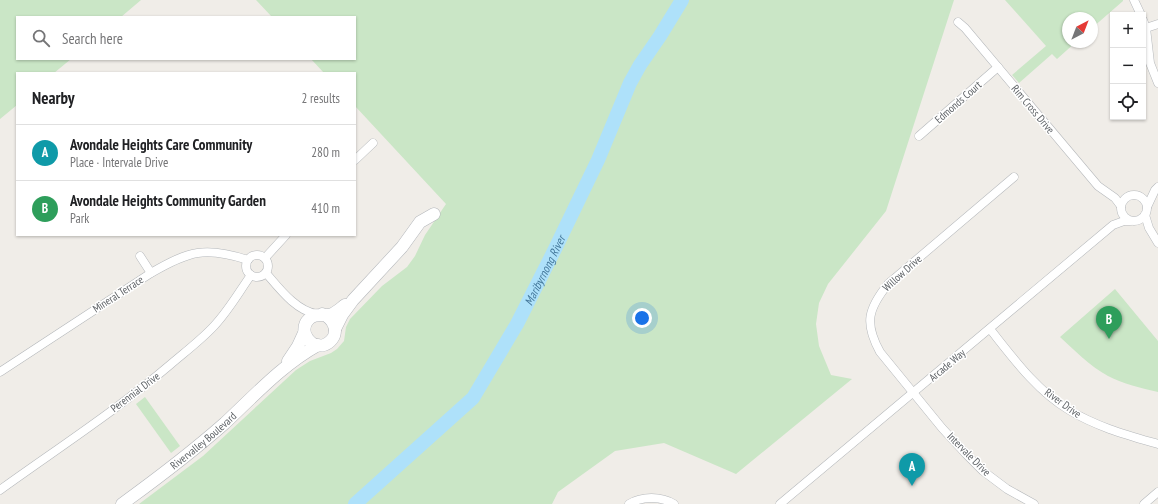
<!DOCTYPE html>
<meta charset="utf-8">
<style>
:root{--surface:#fff;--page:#f6f6f6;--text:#202124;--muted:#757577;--line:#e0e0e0;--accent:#df3f45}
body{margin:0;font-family:"PT Sans Narrow",sans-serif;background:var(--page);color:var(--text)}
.controls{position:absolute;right:12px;top:12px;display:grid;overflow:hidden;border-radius:0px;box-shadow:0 1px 3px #0004}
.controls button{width:36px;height:36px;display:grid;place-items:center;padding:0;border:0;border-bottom:1px solid var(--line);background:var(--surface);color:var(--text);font:20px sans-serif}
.compass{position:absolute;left:1062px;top:12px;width:36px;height:36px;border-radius:50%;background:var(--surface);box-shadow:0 1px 3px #0004;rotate:42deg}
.you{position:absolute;left:642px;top:318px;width:14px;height:14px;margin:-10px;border:3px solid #fff;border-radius:50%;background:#1a73e8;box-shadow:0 0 0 6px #1a73e833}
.badge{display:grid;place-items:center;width:26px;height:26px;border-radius:50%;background:var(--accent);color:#fff;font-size:13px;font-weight:700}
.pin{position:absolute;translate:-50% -33px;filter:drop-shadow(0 1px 2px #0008)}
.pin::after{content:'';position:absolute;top:21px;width:14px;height:12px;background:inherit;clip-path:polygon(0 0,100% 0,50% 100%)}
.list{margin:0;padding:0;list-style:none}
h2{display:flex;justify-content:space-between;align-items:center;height:52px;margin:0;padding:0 16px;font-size:17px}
h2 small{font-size:13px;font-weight:400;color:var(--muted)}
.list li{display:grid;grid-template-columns:26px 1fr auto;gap:12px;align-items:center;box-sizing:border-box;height:56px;padding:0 16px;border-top:1px solid var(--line)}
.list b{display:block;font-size:15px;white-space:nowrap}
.list p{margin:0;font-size:13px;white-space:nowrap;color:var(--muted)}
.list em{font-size:13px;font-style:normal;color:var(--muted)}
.icon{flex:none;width:22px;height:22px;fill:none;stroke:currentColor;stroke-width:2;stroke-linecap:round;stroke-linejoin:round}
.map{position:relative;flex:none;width:1158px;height:504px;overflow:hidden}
.search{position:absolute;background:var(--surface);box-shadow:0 1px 3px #0004;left:16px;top:16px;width:340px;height:44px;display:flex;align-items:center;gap:10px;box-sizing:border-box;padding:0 14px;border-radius:0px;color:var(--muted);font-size:15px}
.panel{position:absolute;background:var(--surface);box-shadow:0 1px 3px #0004;left:16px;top:72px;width:340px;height:164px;border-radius:0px}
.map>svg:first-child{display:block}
.green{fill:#cae6c6}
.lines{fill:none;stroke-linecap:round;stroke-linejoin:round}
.river{stroke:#aee1fa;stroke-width:14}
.street-casing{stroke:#b5b8bb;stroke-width:9}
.secondary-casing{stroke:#b4b7bb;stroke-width:13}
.street{stroke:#fff;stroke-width:8}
.secondary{stroke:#fff;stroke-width:12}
.labels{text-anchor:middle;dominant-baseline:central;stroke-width:3;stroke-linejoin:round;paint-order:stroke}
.street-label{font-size:11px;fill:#5f6367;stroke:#fff}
.water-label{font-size:12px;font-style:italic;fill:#44789b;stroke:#fff}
</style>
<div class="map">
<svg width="1158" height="504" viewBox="0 0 1158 504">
<rect width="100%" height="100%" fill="#f0ede8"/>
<!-- green -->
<g class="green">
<path d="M0,0H141L121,17H17V59H71L54,73H17V105L0,119Z"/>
<path d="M256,0H954L886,211L828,284L819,303L816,324L819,346L831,375L852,379L736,474L664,443L615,451L558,492L552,504H139L203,456L296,370L310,361L331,353L337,349L344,341L346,327L350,319L382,286L407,267L415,256L425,235L446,204L355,106V73H324L311,59H355V17H272Z"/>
<path d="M1005,0H1123V1L1092,28V18H1068V42H1076L1057,59L1052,54L1019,83L1012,75L1046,46Z"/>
<path d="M1115,289L1158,341V392C1141,388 1123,384 1108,376C1090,366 1075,351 1060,337Z"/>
<path d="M145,397L180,446L171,453L136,404Z"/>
</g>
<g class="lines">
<!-- river -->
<path class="river" id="s1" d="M355,504L473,398L517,324L555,249L598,160L630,83L640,65L660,36L682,0"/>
<!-- street casing -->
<g class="street-casing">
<g id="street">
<path d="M1134,0L1141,15"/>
<path d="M1143,20L1146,28L1150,63L1158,83"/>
<path d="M958,22L965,28L1098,186L1115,198L1121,206"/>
<path d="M1146,28L1158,24"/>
<path d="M919,136L998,67"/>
<path d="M355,160L373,143"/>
<path d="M1014,177L888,284C868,309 864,323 880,352L942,428L966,454L983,471L1007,489L1034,504"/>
<circle cx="1134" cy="208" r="13"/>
<path d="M1147,207L1155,190L1158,187"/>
<path d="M1145,215L1149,228L1158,243"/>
<circle cx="257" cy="266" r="11"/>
<path d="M140,256L151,273"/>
<path d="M265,258L286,235"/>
<path d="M266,273C279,288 296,311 317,314"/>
<path d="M990,329C1013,358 1037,391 1069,410C1097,427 1127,435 1158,444"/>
<path d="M0,372L151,273C189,251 205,246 248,260"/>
<path d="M0,490C57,449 117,410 171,364C185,352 201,340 214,326C229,310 239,292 251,275"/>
<path d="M629,504C642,496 661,496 674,504"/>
<path d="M780,504L1113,225L1124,221H1130"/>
<path d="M1144,504L1158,492"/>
</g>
</g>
<!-- secondary casing -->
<g class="secondary-casing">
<g id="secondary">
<path d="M322,314C334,318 341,334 328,343C313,353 296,331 309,319C316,312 324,317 332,314C337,312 341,308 345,305"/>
<path d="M335,329L342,315L353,300L402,247L420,222L434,214"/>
<path d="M288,361L298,346L304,333"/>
<path id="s2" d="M122,504C158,478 192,452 225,423C255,395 282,365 318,345"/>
</g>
</g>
<!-- street -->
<use href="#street" class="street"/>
<!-- secondary -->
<use href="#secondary" class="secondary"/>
</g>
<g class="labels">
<!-- street labels -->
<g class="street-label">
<text transform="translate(958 102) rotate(-41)">Edmonds Court</text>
<text transform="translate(1033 109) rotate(50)">Rim Cross Drive</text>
<text transform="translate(902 273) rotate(-42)">Willow Drive</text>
<text transform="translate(118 294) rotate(-33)">Mineral Terrace</text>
<text transform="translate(947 365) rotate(-40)">Arcade Way</text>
<text transform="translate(135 392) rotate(-37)">Perennial Drive</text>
<text transform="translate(1063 403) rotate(36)">River Drive</text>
<text stroke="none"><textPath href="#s2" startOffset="103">Rivervalley Boulevard</textPath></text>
<text transform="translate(969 454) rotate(45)">Intervale Drive</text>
</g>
<!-- water labels -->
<g class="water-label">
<text stroke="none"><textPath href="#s1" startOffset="305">Maribyrnong River</textPath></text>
</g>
</g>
</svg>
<div class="controls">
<button>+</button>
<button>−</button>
<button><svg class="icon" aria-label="locate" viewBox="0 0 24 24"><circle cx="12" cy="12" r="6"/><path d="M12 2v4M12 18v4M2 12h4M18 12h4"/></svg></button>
</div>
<svg class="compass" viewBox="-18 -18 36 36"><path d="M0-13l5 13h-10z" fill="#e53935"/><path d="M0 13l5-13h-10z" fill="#757577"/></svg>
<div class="you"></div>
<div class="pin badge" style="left:912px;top:486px;background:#0f9aa8">A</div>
<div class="pin badge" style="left:1109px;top:339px;background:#2e9e5b">B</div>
<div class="search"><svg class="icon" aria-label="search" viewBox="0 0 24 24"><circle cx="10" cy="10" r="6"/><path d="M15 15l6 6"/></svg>Search here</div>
<section class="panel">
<h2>Nearby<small>2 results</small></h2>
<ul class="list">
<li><span class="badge" style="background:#0f9aa8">A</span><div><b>Avondale Heights Care Community</b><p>Place · Intervale Drive</p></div><em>280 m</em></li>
<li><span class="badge" style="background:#2e9e5b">B</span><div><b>Avondale Heights Community Garden</b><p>Park</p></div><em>410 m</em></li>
</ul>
</section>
</div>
